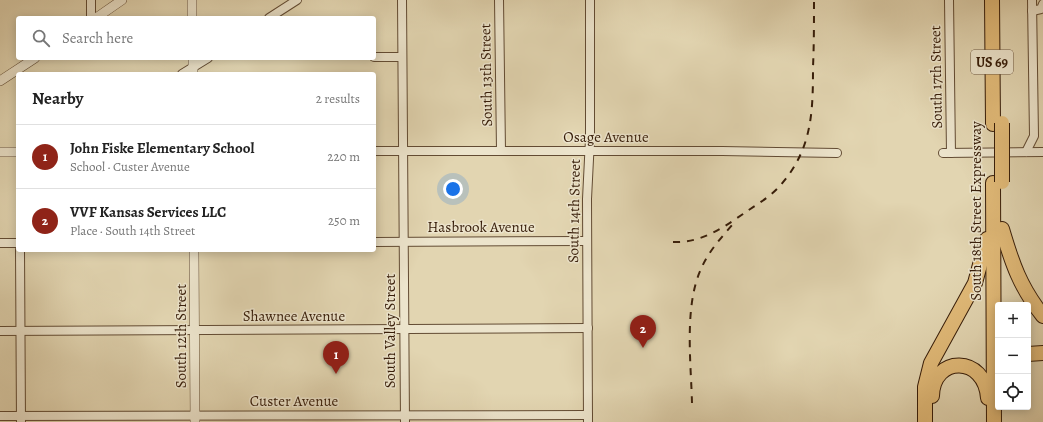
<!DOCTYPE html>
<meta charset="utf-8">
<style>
:root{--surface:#fff;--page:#f2f2f2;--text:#222;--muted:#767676;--line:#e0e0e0;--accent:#8f2418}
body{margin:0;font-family:Alegreya,serif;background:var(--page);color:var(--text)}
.controls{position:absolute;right:12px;bottom:12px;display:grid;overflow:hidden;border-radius:4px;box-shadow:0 2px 10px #0003}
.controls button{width:36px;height:36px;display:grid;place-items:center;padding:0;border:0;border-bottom:1px solid var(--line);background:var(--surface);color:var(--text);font:20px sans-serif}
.you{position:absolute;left:453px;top:189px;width:14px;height:14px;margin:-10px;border:3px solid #fff;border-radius:50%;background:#1a73e8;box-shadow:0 0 0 6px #1a73e833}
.badge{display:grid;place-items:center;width:26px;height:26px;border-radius:50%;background:var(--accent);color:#fff;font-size:13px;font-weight:700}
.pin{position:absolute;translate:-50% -33px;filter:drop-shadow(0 1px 2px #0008)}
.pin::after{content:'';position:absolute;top:21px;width:14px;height:12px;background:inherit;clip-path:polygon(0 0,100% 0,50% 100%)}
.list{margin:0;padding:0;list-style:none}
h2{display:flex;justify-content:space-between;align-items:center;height:52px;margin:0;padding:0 16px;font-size:17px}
h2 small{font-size:13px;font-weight:400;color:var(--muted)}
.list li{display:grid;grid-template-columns:26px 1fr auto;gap:12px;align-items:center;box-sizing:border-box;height:64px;padding:0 16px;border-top:1px solid var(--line)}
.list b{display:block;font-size:15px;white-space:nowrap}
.list p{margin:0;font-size:13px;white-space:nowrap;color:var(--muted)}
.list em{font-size:13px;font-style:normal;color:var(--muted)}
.icon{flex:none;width:22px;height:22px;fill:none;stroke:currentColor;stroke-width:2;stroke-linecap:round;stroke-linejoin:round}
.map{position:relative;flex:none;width:1043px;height:422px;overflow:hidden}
.search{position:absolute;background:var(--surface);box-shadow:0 2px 10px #0003;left:16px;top:16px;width:360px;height:44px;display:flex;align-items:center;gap:10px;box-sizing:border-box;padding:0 14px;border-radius:4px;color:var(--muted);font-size:15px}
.panel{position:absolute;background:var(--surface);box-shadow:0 2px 10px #0003;left:16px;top:72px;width:360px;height:180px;border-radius:4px}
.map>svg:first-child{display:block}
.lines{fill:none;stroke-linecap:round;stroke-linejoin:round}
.minor-casing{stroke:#624b33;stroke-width:10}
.tertiary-casing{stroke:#624b33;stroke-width:10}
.motorway-casing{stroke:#371d09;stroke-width:16}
.minor{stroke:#ece4cc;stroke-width:8}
.tertiary{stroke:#ece4cc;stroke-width:9}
.motorway{stroke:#e1ba78;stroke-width:14}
.rail{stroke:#371d09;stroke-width:2;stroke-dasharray:7 7;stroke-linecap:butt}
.motorway-bridge-casing{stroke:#371d09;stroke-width:16;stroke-linecap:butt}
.motorway-bridge{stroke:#e1ba78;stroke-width:14}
.labels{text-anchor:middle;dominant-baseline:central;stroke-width:3;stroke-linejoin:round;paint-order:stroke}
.shield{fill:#ece4cc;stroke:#6d5944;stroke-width:1}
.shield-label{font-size:14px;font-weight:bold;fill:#371d09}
.street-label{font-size:15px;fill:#371d09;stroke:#ece4cc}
</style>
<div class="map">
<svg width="1043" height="422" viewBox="0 0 1043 422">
<rect width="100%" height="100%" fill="#e2d5b1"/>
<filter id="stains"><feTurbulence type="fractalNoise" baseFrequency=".005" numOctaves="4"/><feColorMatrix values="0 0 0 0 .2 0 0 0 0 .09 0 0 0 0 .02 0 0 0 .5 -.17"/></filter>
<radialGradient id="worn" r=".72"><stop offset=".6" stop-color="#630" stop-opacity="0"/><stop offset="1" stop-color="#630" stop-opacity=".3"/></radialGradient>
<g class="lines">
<!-- minor casing -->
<g class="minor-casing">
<g id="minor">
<path d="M91,0V18"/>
<path d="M402,0L405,422"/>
<path d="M499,0L501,150"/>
<path d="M949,0L951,153"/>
<path d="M1032,11L1041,9L1043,4"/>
<path d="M269,18L297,0"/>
<path d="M374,57H402"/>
<path d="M182,74L208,58"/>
<path d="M374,151H722L837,153"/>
<path d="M1026,152L1034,136L1032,0"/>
<path d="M943,153L1043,152"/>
<path d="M374,242L587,241"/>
<path d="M0,243H18"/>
<path d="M20,250L21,422"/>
<path d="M0,331L588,328"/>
<path d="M0,416L588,415"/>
<path d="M588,422L587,199L590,139V0"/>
</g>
</g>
<!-- tertiary casing -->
<g class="tertiary-casing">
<g id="tertiary">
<path d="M192,0V18"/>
<path d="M96,18L122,0"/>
<path d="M193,58V74"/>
<path d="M0,81L35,58"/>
<path d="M0,152H18"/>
<path d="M194,250L195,422"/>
</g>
</g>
<!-- motorway casing -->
<g class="motorway-casing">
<g id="motorway">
<path d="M992,0L993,124"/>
<path d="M993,183L994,422"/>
<path d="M1002,229C1012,263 1020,287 1043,316"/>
<path d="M1028,354L1043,353"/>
<path d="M932,396C933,355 985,355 988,398"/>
<path d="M925,422V387L931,363L975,283L987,239"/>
</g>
</g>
<!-- minor -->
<use href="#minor" class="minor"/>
<!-- tertiary -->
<use href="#tertiary" class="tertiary"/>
<!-- motorway -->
<use href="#motorway" class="motorway"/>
<!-- rail -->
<g class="rail">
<path d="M673,242C701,243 721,229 743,214C754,206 767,199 777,189C812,152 813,114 813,67C814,45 814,22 814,0"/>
<path d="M692,403C691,363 684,306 701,269C708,252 721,238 733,224"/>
</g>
<!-- motorway-bridge casing -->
<g class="motorway-bridge-casing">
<path id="motorway-bridge" d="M1002,123V182"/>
</g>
<!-- motorway-bridge -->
<use href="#motorway-bridge" class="motorway-bridge"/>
</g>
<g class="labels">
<!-- shield labels -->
<rect class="shield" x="971" y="50" width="42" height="24" rx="3"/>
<g class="shield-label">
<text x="992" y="62">US 69</text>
</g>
<!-- street labels -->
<g class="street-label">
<text transform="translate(486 75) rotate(-91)">South 13th Street</text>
<text transform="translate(936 77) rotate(-91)">South 17th Street</text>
<text x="606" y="137">Osage Avenue</text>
<text transform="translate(574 211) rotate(-89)">South 14th Street</text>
<text transform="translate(976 211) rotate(-90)">South 18th Street Expressway</text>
<text x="481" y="227">Hasbrook Avenue</text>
<text x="294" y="316">Shawnee Avenue</text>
<text transform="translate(390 331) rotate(-90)">South Valley Street</text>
<text transform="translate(181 336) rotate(-90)">South 12th Street</text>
<text x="294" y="401">Custer Avenue</text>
</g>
</g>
<rect width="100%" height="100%" filter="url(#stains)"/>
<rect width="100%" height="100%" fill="url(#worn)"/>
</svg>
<div class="controls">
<button>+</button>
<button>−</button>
<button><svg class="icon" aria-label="locate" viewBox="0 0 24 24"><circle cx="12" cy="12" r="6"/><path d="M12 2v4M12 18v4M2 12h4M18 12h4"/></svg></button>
</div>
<div class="you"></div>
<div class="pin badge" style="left:336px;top:374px">1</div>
<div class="pin badge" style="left:643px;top:348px">2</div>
<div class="search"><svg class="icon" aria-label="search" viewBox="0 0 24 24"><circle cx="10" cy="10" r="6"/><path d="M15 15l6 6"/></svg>Search here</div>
<section class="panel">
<h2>Nearby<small>2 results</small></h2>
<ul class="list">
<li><span class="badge">1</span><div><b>John Fiske Elementary School</b><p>School · Custer Avenue</p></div><em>220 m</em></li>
<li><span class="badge">2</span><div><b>VVF Kansas Services LLC</b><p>Place · South 14th Street</p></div><em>250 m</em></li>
</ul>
</section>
</div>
